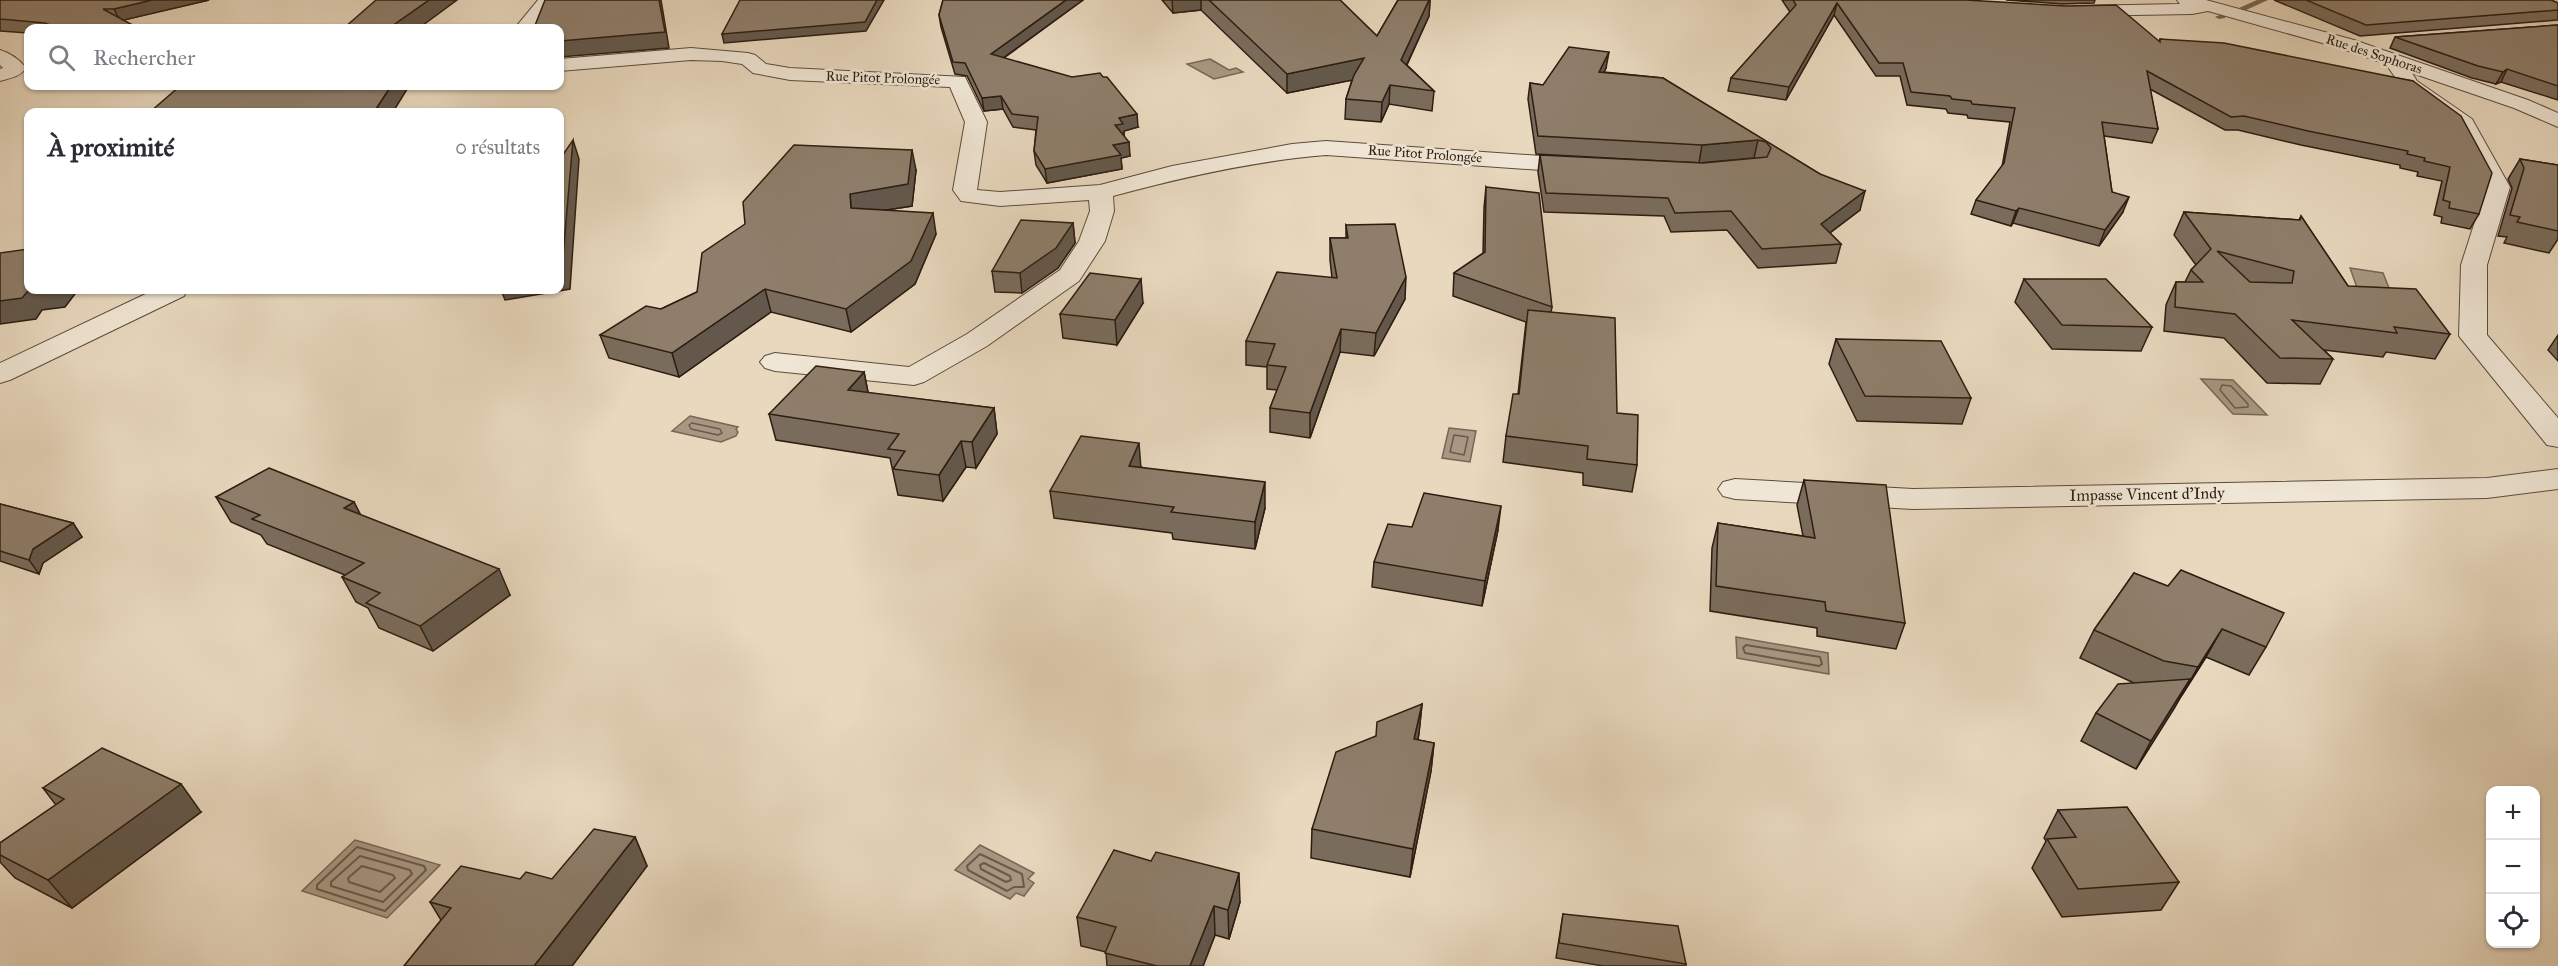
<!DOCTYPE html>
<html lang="fr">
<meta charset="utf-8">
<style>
:root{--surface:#fff;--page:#f2f2f3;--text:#2b2b33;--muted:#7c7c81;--line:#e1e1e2}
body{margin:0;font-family:"IM FELL Great Primer",serif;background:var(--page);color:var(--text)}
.controls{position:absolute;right:18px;bottom:18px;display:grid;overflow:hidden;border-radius:12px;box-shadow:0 2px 4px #0004}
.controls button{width:54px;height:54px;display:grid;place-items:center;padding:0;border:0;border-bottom:2px solid var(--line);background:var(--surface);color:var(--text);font:30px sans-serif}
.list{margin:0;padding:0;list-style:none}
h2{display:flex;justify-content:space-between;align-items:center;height:78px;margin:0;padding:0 24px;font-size:26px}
h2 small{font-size:20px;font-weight:400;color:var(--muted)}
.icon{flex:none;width:33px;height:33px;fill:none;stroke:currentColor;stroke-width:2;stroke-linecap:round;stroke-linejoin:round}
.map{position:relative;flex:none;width:2558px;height:966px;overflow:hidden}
.search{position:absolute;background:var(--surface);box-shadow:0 2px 4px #0004;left:24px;top:24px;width:540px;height:66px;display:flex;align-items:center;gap:15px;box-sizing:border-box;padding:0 21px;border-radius:12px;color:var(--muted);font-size:22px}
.panel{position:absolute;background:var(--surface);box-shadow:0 2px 4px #0004;left:24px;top:108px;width:540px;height:186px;border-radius:12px}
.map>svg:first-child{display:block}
.water{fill:#a89883;stroke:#776755;stroke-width:1.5}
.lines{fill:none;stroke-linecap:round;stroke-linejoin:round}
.shore-far1{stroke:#6a5a4a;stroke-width:1.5}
.shore{stroke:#6a5a4a;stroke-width:2}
.stream{fill:#776755;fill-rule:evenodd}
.street-casing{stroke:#5c4c3c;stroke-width:2}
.street{fill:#f0e6d5;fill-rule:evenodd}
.wall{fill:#7a6c5c;stroke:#2d1d11;stroke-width:1.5}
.shaded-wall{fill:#63584b;stroke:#2d1d11;stroke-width:1.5}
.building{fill:#8e7e6b;stroke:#2d1d11;stroke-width:1.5;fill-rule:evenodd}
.labels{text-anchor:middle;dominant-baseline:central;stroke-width:5;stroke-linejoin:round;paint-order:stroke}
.far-street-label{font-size:14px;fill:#2d1d11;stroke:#f0e6d5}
.street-label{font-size:16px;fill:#2d1d11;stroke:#f0e6d5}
</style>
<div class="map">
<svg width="2558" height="966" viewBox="0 0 2558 966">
<rect width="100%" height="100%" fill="#e8d8be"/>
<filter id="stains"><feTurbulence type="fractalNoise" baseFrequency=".00333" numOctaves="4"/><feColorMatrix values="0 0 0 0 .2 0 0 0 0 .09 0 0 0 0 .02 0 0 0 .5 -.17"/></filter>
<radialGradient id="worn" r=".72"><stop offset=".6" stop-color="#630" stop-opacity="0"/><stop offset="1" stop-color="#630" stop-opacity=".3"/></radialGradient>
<!-- water -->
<g class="water">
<path d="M1210,59L1229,70L1236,68L1243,72L1214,79L1187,64Z"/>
<path d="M2350,268L2383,273L2393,298L2359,293Z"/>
<path d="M2201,379L2233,380L2267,415L2233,414Z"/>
<path d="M690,416L738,427L736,429L738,432L736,436L721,442L672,431Z"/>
<path d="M1449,428L1476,431L1470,462L1442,458Z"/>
<path d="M1736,637L1828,653L1829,674L1737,658Z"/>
<path d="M355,840L440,865L387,918L302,891Z"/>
<path d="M980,845L1034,873L1028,879L1034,883L1024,896L1016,893L1010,899L955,870Z"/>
</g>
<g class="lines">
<!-- shore-far1 -->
<g class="shore-far1">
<path d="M2222,385L2231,386L2248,404V407L2235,408L2220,390Z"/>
<path d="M692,423L720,429L722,433L718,435L691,429L689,425Z"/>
<path d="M1454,435L1468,437L1464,455L1450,452Z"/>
</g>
<!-- shore -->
<g class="shore">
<path d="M1746,645L1820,657L1822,664L1819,666L1745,653L1743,648Z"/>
<path d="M357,847L424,866L426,870L385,911L317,889V885Z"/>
<path d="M980,854L1022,874L1024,887H1014L1007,891L968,870L967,866Z"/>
<path d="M360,856L410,870L412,874L383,902L331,886V882Z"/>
<path d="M984,863L1010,876L1011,880L1006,882L981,869L980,865Z"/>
<path d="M362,866L393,875L395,878L380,892L349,882L348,878Z"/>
</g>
<!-- stream -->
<g class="stream">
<path d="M2257,0H2268L2246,10L2239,8Z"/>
<path d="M2222,14H2225V18L2219,19L2215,17Z"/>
</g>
<!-- street casing -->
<g class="street-casing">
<g id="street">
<path d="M538,0H556L533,28H515Z"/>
<path d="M2177,0H2206L2354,40L2528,100L2558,113V127L2514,108L2412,73L2417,81L2472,119L2510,187L2487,265V335L2558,418V447L2547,445L2459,336L2461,265L2486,187L2455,128L2403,89L2386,64L2340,48L2208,11L2192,14L2078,16L2072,15L2069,11L2072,7L2078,6L2180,4Z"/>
<path d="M691,48L748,53L755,55L766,64L790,68L965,77L987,122L977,190L1000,192L1100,185L1172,166L1292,144L1326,141L1583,159L1591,161L1594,166L1591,171L1583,173L1326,155C1254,161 1183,177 1113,196L1114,211L1105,241L1079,281L987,346L924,382L914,385L775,371L765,368L760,362L765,356L775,353L909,367L967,334L1060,270L1079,241L1090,211L1089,200L1000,206L961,201L953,190L965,122L950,87L790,80L753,73L742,64L722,61L691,60L560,71V59Z"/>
<path d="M0,50C10,53 20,60 26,68C20,77 10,78 0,81V69L3,68L0,65Z"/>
<path d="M154,290H187L184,296L10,380L0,383V363Z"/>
<path d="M2558,469V489L2487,498L1913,509L1735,499L1723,496L1718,489L1723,482L1735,479L1913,489L2487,478Z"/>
</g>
</g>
<!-- street -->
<use href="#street" class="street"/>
</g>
<!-- wall -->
<g class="wall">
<path d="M0,0H209L123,20L137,28H28V33L0,31Z"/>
<path d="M943,0H1083L1004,58L1138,127L1124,131V136L1130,156L1121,158L1122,169L1047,183L1036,165L1034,151L1036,130L1013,127L1003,109L984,111L967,76L955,74L941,27L939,15Z"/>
<path d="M1162,0H1340L1377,36L1398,0H1430L1429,16L1407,65L1434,91L1432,111L1389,104L1381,122L1345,119L1346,99L1352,80L1287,93L1201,10L1173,13Z"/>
<path d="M1782,0H1966L2159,41L2160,39L2413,81L2479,214L2470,229L2441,223L2442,217L2434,215L2442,181L2417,176L2418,172L2400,168V165L2301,145L2238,130H2225L2150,89L2158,129L2152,143L2104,136L2112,192L2123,212L2099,246L2013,223L2011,226L1971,214L1976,200L2002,167L2010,122L1968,118L1967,115L1948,113L1946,109L1907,105L1900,76H1876L1834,15L1786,100L1728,91L1731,78L1790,12Z"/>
<path d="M2006,0H2095L2094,3L2062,4Z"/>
<path d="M2274,0H2551L2558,3V20L2360,36Z"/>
<path d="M2558,25V100L2501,82L2496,84L2472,78L2390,48L2395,37Z"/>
<path d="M1606,68L1604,72L1663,78L1820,174L1860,210L1830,233L1841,244L1836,263L1758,268L1727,230L1671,232L1664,216L1544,212L1538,172L1540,155L1703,163L1754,158L1699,163L1536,154L1528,99L1530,83L1543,85Z"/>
<path d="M2520,159L2558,165V239L2549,253L2504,243L2507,237L2498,236L2512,188L2508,179Z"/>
<path d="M916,170L912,206L886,210L936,234L915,284L851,332L771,312L679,377L609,358L600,335L661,309L697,292Z"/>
<path d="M1486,187L1552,307L1551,312L1617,413L1637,465L1632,492L1583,485V473L1503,462L1506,436L1518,394L1526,322L1453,296L1454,273L1483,253L1484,208Z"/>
<path d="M2184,212L2299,220L2301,216L2348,286L2450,334L2435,359L2386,352L2383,357L2324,350L2333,359L2320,384L2267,383L2224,338L2164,331L2166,305L2176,282H2185L2191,270L2196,265L2174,235Z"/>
<path d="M1073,223L1075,243L1058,268L1022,293L995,292L992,271Z"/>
<path d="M1346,225L1405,299L1374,356L1340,352L1310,438L1270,432V408L1277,390L1267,389V367L1246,365V341L1332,278L1330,260V238H1346Z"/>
<path d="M2024,279L2152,327L2141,351L2052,349L2015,302Z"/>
<path d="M1143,303L1117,345L1063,338L1060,314Z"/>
<path d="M2558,335V361L2548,350Z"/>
<path d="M1836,339L1971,398L1962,424L1857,421L1829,364Z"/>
<path d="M864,372L868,393L994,408L997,434L976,468L966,467L943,501L898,495L890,458L776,440L769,414Z"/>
<path d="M1141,467L1265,508L1255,549L1173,539L1172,533L1054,518L1050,491Z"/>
<path d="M1804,480L1905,623L1896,649L1817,636V628L1710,611L1712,548L1718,523L1803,536L1797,505Z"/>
<path d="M216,497L354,502L360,515L510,595L433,651L379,628L368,608L356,602L342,577L345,575L267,544L261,535L231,522Z"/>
<path d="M0,504L73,523L82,537L43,563L39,574L0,561Z"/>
<path d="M1412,527L1498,530L1482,606L1372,587L1374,562Z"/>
<path d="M2134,573L2266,647L2249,675L2206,657L2182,695L2136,769L2081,741L2096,713L2134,683L2080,658L2094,630Z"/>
<path d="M1422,704L1419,733L1418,740L1434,743L1431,771L1410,877L1311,858L1312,829L1376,736Z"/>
<path d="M43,788L201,812L72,908L15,878L0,862V843L56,805Z"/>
<path d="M2058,810L2179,882L2161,910L2062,917L2032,868L2046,841L2044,838Z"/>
<path d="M635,837L647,866L572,966H404L441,920L430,902L520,879H552Z"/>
<path d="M1240,902L1229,939L1215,935L1203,966H1107L1106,952L1081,946L1077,917Z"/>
<path d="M1563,914L1686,964V966H1603L1556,958Z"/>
</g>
<!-- shaded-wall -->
<g class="shaded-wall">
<path d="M152,0H209L120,21L114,9Z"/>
<path d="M429,0H457L419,28H389Z"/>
<path d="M659,0H661L669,48L560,57V41Z"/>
<path d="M877,0H884L866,31L724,43L722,34Z"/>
<path d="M1066,0H1083L992,66L991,54Z"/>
<path d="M1172,0H1201V10L1173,13Z"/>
<path d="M1429,0H1430L1429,16L1400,79L1401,60Z"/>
<path d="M1837,3L1834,15L1786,100L1789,87Z"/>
<path d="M1609,52L1606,68L1596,88L1599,72Z"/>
<path d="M1364,58L1363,78L1287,93V74Z"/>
<path d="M2507,69L2501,82L2496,84L2503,72Z"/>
<path d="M1390,85L1389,104L1381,122L1382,102Z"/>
<path d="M391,86H409L393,112H374Z"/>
<path d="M1001,96L1003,109L984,111L982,98Z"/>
<path d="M1137,114L1138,127L1124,131V137L1115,125L1119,118Z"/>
<path d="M573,140L579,159L570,289L505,300L501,290H560V268Z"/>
<path d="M1758,140L1754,158L1699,163L1702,145Z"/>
<path d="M1129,142L1130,156L1121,158L1122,169L1047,183L1045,169L1113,145Z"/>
<path d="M912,150L916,170L912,206L854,215L851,208L850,194Z"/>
<path d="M1865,191L1860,210L1816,243L1821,224Z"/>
<path d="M2129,197L2123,212L2099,246L2105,230Z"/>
<path d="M2019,208L2013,223L2011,226L2016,211Z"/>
<path d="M933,213L936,234L915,284L851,332L846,309Z"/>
<path d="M1073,223L1075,243L1058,268L1022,293L1020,273Z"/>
<path d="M1406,277L1405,299L1374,356L1376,333Z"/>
<path d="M1141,279L1143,303L1117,345L1115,320Z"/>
<path d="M765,289L771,312L679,377L672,353Z"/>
<path d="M29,290H78L65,307L42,310L36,319L0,324V301Z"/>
<path d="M1341,329L1340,352L1310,438V413Z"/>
<path d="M864,372L869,397L848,390Z"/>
<path d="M994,408L997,434L976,468L972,442Z"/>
<path d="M961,441L966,467L943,501L939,475Z"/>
<path d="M1139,443L1141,469L1129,466Z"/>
<path d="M1265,482V508L1255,549V522Z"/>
<path d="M354,502L367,527L344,508Z"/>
<path d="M1501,506L1498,530L1482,606L1485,581Z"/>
<path d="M73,523L82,537L43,563L39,574L29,560L33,549Z"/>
<path d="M499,569L510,595L433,651L420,626Z"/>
<path d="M2222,629L2206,657L2182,695L2198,667Z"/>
<path d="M2190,679L2175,707L2136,769L2151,741Z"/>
<path d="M1422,704L1419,733L1412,768L1414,739Z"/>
<path d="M1434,743L1431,771L1410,877L1413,849Z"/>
<path d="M181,784L201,812L72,908L48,880Z"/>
<path d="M635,837L647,866L572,966H534Z"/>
<path d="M1239,873L1240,902L1229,939L1228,910Z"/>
<path d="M1214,906L1215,935L1203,966H1190Z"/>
</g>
<!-- building -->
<g class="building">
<path d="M0,0H152L114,9H103L136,27L131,28H57L45,23L0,19Z"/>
<path d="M376,0H429L389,28H344Z"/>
<path d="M545,0H659L665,32L560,41V28H534Z"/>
<path d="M740,0H877L865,22L722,34Z"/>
<path d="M943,0H1066L991,54L1072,77L1100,73L1103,77H1107L1137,114L1119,118L1123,124L1115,125L1129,142L1113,145L1121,155L1045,169L1034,151L1038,117L1012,114L1001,96L982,98L965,63L953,62L939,15Z"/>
<path d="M1209,0H1340L1377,36L1398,0H1429L1401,60L1434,91L1390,85L1382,102L1346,99L1354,75L1364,58L1287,74Z"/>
<path d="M1793,0H1966L2066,6L2116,5L2160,42V39L2224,43L2413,81L2461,116L2492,173L2479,214L2449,208L2450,202L2443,200L2450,167L2424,161L2425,158L2407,154L2408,151L2308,131L2244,116L2231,117L2147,71L2158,129L2102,122L2112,192L2129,197L2105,230L2019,208L2016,211L1976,200L2004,163L2015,108L1972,104L1971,101L1952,99L1950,96L1911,92L1903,63H1879L1837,3L1789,87L1731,78L1796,5Z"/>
<path d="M2306,0H2551L2558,3V10L2366,25Z"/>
<path d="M2558,25V86L2507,69L2503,72L2478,66L2395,37Z"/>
<path d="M1569,47L1609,52L1599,72L1663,78L1820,174L1865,191L1821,224L1841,244L1762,249L1731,211L1675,213L1668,198L1546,193L1540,155L1703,163L1767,157L1771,148L1766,142L1758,140L1702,145L1538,136L1530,83L1543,85Z"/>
<path d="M180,86H391L374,112H150Z"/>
<path d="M573,140L562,268H560V159Z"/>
<path d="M794,145L912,150L908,184L850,194L851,208L933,213L911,261L846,309L765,289L672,353L600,335L646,306L661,309L697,292L702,253L745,224L743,202Z"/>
<path d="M2520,159L2558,165V231L2517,222L2520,217L2510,215L2524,168Z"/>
<path d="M1486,187L1539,193L1552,307L1454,273L1485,252Z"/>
<path d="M2184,212L2300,220L2301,216L2348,286L2416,289L2450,334L2394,327L2397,333L2292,320L2333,359L2280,358L2235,314L2175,307L2176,282H2203L2191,270L2211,249ZM2217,251L2294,271L2292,283L2250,282Z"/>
<path d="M1021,220L1073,223L1056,248L1020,273L992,271Z"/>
<path d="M1395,224L1406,277L1376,333L1341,329L1310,413L1270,408L1286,367L1267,365L1275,344L1246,341L1277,272L1337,278L1330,238H1348L1346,225Z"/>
<path d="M28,249L29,290L22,298L0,301V253Z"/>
<path d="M1090,273L1141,279L1115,320L1060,314Z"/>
<path d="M2024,279H2106L2152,327L2062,325Z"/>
<path d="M1528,310L1615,318L1617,413L1638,415L1637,465L1587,459L1588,446L1506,436L1513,394H1519Z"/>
<path d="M1836,339L1941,341L1971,398L1865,396Z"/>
<path d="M816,366L864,372L848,390L994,408L972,442L961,441L939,475L893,469L905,451L888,449L899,434L769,414Z"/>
<path d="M1081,436L1139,443L1129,466L1265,482L1255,522L1171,512L1174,507L1050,491Z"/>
<path d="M269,468L354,502L344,508L499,569L420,626L366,603L380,593L342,577L364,563L252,519L260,515L216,497Z"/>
<path d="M1804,480L1886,485L1905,623L1826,611L1825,602L1716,586L1718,523L1815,538Z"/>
<path d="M1424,493L1501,506L1485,581L1374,562L1388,524L1412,527Z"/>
<path d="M0,504L73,523L33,549L29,560L0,551Z"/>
<path d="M2181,570L2284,613L2266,647L2222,629L2198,667L2164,661L2094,630L2134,573L2168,586Z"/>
<path d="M2190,679L2151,741L2096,713L2118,684Z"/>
<path d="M1422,704L1414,739L1434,743L1413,849L1312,829L1336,752L1376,736L1377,722Z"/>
<path d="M102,748L181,784L48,880L0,855V843L64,799L43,788Z"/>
<path d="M2127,807L2179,882L2078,889L2047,839L2076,837L2058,810Z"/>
<path d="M594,829L635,837L534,966H404L451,908L430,902L461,866L520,879L526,872L552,879Z"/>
<path d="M1114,850L1151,861L1156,852L1239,873L1228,910L1214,906L1190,966H1157L1105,953L1116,927L1077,917Z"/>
<path d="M1563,914L1678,926L1686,964L1559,943Z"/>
</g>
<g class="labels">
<!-- far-street labels -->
<g class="far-street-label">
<text transform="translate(2374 54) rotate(18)">Rue des Sophoras</text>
<text transform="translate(883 78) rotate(2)">Rue Pitot Prolongée</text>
<text transform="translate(1425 154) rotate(4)">Rue Pitot Prolongée</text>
</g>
<!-- street labels -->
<g class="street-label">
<text transform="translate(2147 494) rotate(-1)">Impasse Vincent d'Indy</text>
</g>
</g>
<rect width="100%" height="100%" filter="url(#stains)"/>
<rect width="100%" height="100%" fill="url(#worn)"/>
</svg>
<div class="controls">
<button>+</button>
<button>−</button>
<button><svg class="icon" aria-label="locate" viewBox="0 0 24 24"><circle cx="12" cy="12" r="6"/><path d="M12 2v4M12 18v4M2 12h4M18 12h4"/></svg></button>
</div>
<div class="search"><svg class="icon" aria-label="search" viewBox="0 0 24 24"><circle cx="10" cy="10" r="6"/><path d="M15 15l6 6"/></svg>Rechercher</div>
<section class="panel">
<h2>À proximité<small>0 résultats</small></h2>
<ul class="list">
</ul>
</section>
</div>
